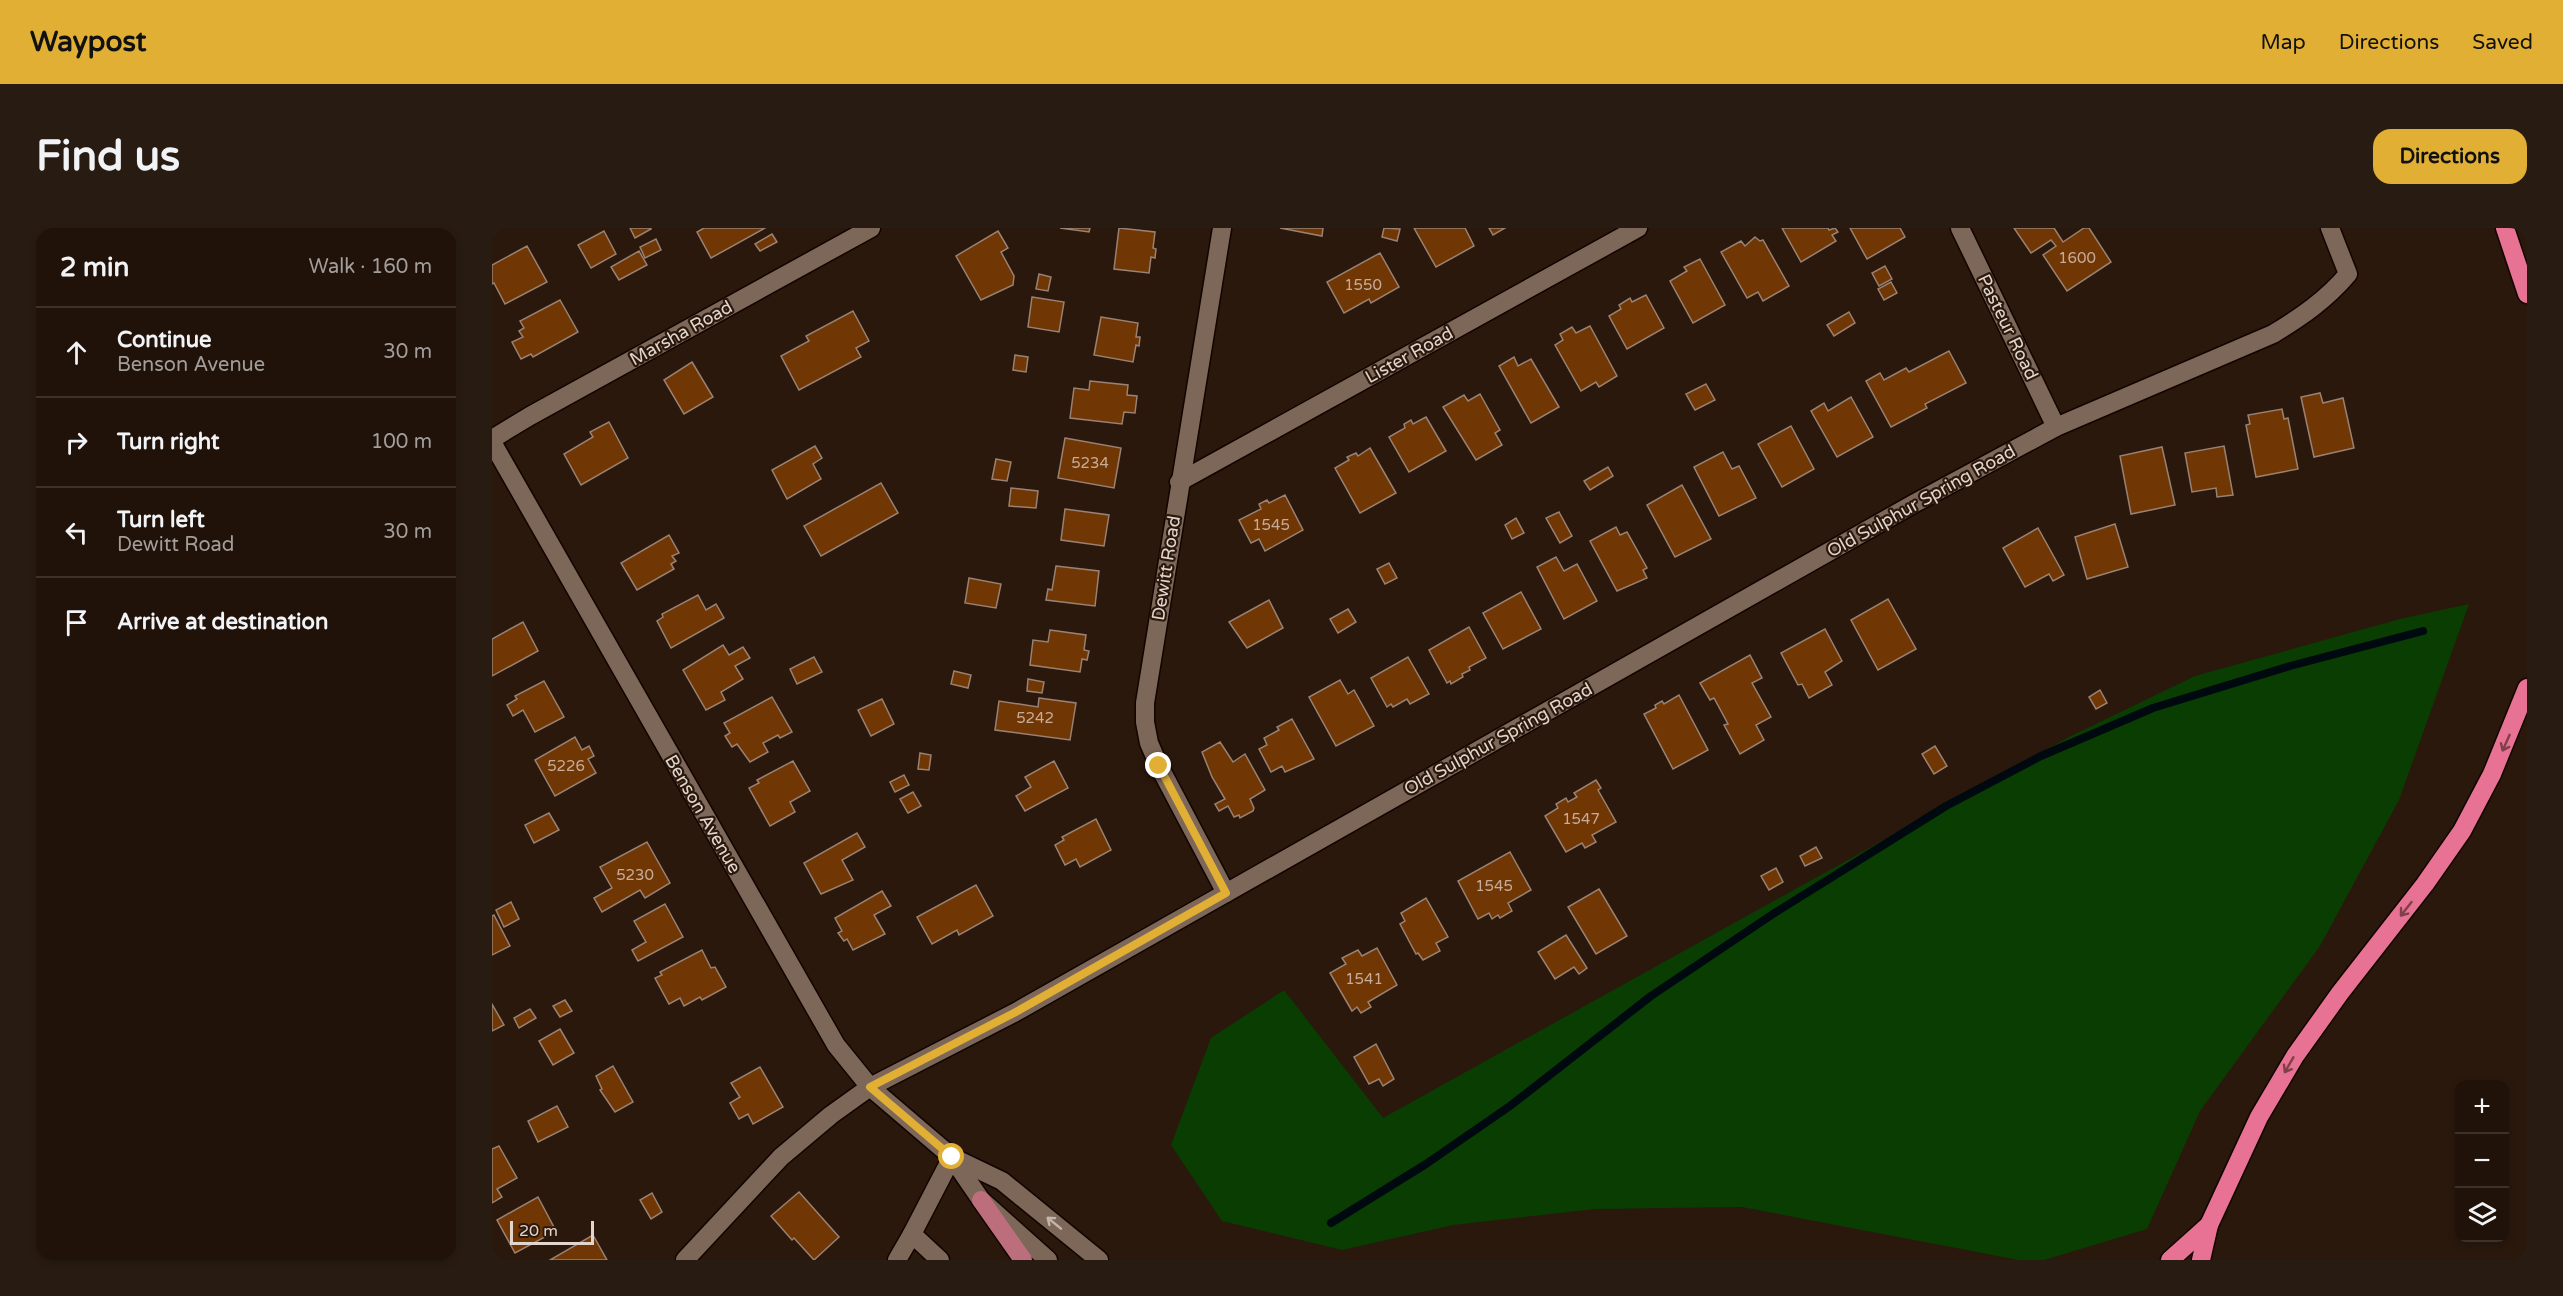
<!DOCTYPE html>
<meta charset="utf-8">
<style>
:root{--surface:#201209;--page:#281b12;--text:#f1f3f6;--muted:#a29e9c;--line:#3d322a;--accent:#e1af34}
body{margin:0;font-family:"Varela Round",sans-serif;background:var(--page);color:var(--text)}
.controls{position:absolute;right:18px;bottom:18px;display:grid;overflow:hidden;border-radius:12px;box-shadow:0 3px 9px #0003}
.controls button{width:54px;height:54px;display:grid;place-items:center;padding:0;border:0;border-bottom:2px solid var(--line);background:var(--surface);color:var(--text);font:30px sans-serif}
.scale{position:absolute;left:18px;bottom:15px;width:84px;box-sizing:border-box;padding-left:6px;border:3px solid #e2d5cd;border-top:0;font-size:16px;line-height:21px;white-space:nowrap;color:#e2d5cd;-webkit-text-stroke:4px #2a180c;paint-order:stroke}
.stop{position:absolute;width:18px;height:18px;margin:-14px;border:4px solid #e1af34;border-radius:50%;background:#fff}
.stop.end{background:#e1af34;border-color:#fff;box-shadow:0 2px 6px #0008}
.list{margin:0;padding:0;list-style:none}
h2{display:flex;justify-content:space-between;align-items:center;height:78px;margin:0;padding:0 24px;font-size:26px}
h2 small{font-size:20px;font-weight:400;color:var(--muted)}
.list li{display:grid;grid-template-columns:39px 1fr auto;gap:18px;align-items:center;box-sizing:border-box;height:90px;padding:0 24px;border-top:2px solid var(--line)}
.list b{display:block;font-size:22px;white-space:nowrap}
.list p{margin:0;font-size:20px;white-space:nowrap;color:var(--muted)}
.list em{font-size:20px;font-style:normal;color:var(--muted)}
.icon{flex:none;width:33px;height:33px;fill:none;stroke:currentColor;stroke-width:2;stroke-linecap:round;stroke-linejoin:round}
.map{position:relative;flex:none;width:2035px;height:1032px;overflow:hidden;border-radius:18px}
header{display:flex;align-items:center;gap:36px;box-sizing:border-box;height:84px;padding:0 30px;background:var(--accent);color:#111}
header strong{font-size:28px}
nav{display:flex;gap:33px;margin-inline-start:auto;font-size:21px}
.intro{display:flex;align-items:center;justify-content:space-between;box-sizing:border-box;height:144px;padding:0 36px}
h1{margin:0;font-size:42px}
.button{padding:15px 27px;border-radius:18px;background:var(--accent);color:#111;font-size:21px;font-weight:700}
main{display:flex;gap:36px;padding:0 36px}
aside{flex:1;background:var(--surface);border-radius:18px;box-shadow:0 3px 9px #0003}
.map>svg:first-child{display:block}
.green{fill:#0a3d02}
.lines{fill:none;stroke-linecap:round;stroke-linejoin:round}
.stream{stroke:#010910;stroke-width:8}
.building{fill:#703604;stroke:#998273;stroke-width:1.5}
.minor-casing{stroke:#120400;stroke-width:21}
.major-casing{stroke:#120400;stroke-width:21}
.highway-casing{stroke:#120400;stroke-width:21}
.minor{stroke:#7d6759;stroke-width:18}
.major{stroke:#bd6e7c;stroke-width:18}
.highway{stroke:#e87293;stroke-width:18}
.oneway{stroke:#7f4049}
.oneway2{stroke:#c4b4aa}
.route{stroke:#e1af34;stroke-width:8}
.labels{text-anchor:middle;dominant-baseline:central;stroke-width:4.5;stroke-linejoin:round;paint-order:stroke}
.number-label{font-size:15px;fill:#c6ad9b}
.street-label{font-size:18px;fill:#e2d5cd;stroke:#2a180c}
</style>
<header>
<strong>Waypost</strong>
<nav><a>Map</a><a>Directions</a><a>Saved</a></nav>
</header>
<div class="intro"><h1>Find us</h1><a class="button">Directions</a></div>
<main>
<aside>
<h2>2 min<small>Walk · 160 m</small></h2>
<ul class="list">
<li><svg class="icon" aria-label="ahead" viewBox="0 0 24 24"><path d="M12 20V5M6 11l6-6 6 6"/></svg><div><b>Continue</b><p>Benson Avenue</p></div><em>30 m</em></li>
<li><svg class="icon" aria-label="right" viewBox="0 0 24 24"><path d="M7 20v-9h11M14 6l5 5-5 5"/></svg><div><b>Turn right</b></div><em>100 m</em></li>
<li><svg class="icon" aria-label="left" viewBox="0 0 24 24"><path d="M17 20v-9H6M10 6l-5 5 5 5"/></svg><div><b>Turn left</b><p>Dewitt Road</p></div><em>30 m</em></li>
<li><svg class="icon" aria-label="arrive" viewBox="0 0 24 24"><path d="M6 21V4h12l-3 4 3 4H6"/></svg><div><b>Arrive at destination</b></div></li>
</ul>
</aside>
<div class="map">
<svg width="2035" height="1032" viewBox="0 0 2035 1032">
<rect width="100%" height="100%" fill="#2a180c"/>
<!-- green -->
<path class="green" d="M1977,376L1907,572L1828,718L1708,883L1655,1001L1552,1032H1527L1250,979L1103,981L961,997L850,1022L730,993L679,917L719,810L792,762L891,890L1579,508L1703,448L1908,391Z"/>
<g class="lines">
<!-- stream -->
<path class="stream" d="M839,995L934,936L1018,878L1159,768L1281,686L1454,578L1549,528L1661,480L1798,438L1931,403"/>
</g>
<!-- building -->
<g class="building">
<path d="M138,0H159V1L143,10Z"/>
<path d="M212,0H273L219,30L205,4Z"/>
<path d="M568,0H598L597,4Z"/>
<path d="M627,0L663,4L661,20L664,21L663,30L659,29L657,45L622,41Z"/>
<path d="M788,0H831L830,8Z"/>
<path d="M892,0L908,1L905,13L890,9Z"/>
<path d="M922,0H973L982,18L944,39Z"/>
<path d="M997,0H1013L1001,7Z"/>
<path d="M1290,0H1336L1337,2L1343,0L1346,4L1340,7L1344,13L1309,34Z"/>
<path d="M1358,0H1408L1413,9L1375,31Z"/>
<path d="M1522,0H1562L1571,14L1592,0H1597L1619,34L1575,63L1551,27L1564,18L1559,12L1539,25Z"/>
<path d="M112,3L124,26L99,40L86,17Z"/>
<path d="M506,3L516,20L509,24L522,48L521,57L489,72L464,28Z"/>
<path d="M280,6L285,14L268,23L263,16Z"/>
<path d="M1263,9L1268,13L1271,12L1297,58L1271,73L1266,64L1255,70L1229,24L1249,13L1253,18Z"/>
<path d="M164,11L169,22L153,30L148,19Z"/>
<path d="M35,18L55,54L13,76L2,55L0,56V37Z"/>
<path d="M147,23L155,37L127,52L119,39Z"/>
<path d="M888,25L907,59L879,75L877,71L852,85L835,54Z"/>
<path d="M1208,31L1233,77L1201,95L1178,53L1195,43L1192,39Z"/>
<path d="M1393,38L1400,51L1387,58L1380,45Z"/>
<path d="M547,46L559,49L556,63L544,61Z"/>
<path d="M1399,54L1405,65L1392,72L1386,61Z"/>
<path d="M1154,67L1172,100L1135,121L1117,88L1129,81L1127,77L1138,70L1140,74Z"/>
<path d="M540,69L572,74L567,104L536,99Z"/>
<path d="M68,72L86,104L41,129L39,126L29,131L20,114L31,109L27,103L32,100L28,93Z"/>
<path d="M361,83L377,113L364,120L369,129L307,162L289,128L317,113L314,108Z"/>
<path d="M1357,84L1363,95L1342,108L1335,97Z"/>
<path d="M609,89L646,95L644,109H648L647,118L644,117L641,134L602,127Z"/>
<path d="M1098,98L1125,148L1107,159L1104,154L1089,163L1063,117L1071,112L1068,106L1080,99L1084,105Z"/>
<path d="M1457,123L1474,155L1433,176L1435,180L1399,199L1374,153L1388,145L1392,152L1414,140L1417,144Z"/>
<path d="M523,127L536,129L534,144L521,142Z"/>
<path d="M1022,129L1026,138L1039,131L1067,179L1039,195L1007,138Z"/>
<path d="M200,134L221,169L192,186L172,152Z"/>
<path d="M598,153L636,157L635,167L645,168L643,185L632,184L630,196L578,190L582,160L597,162Z"/>
<path d="M1214,156L1223,172L1203,182L1194,166Z"/>
<path d="M1828,165L1831,175L1851,170L1862,220L1822,229L1809,169Z"/>
<path d="M988,166L1008,202L1003,205L1010,217L984,232L951,179L972,167L976,173Z"/>
<path d="M1359,169L1381,209L1345,229L1319,183L1332,175L1336,183Z"/>
<path d="M1790,181L1792,191L1796,190L1806,241L1764,249L1754,197L1758,196L1756,187Z"/>
<path d="M934,189L954,223L917,244L897,209L913,200L912,196L919,192L921,196Z"/>
<path d="M117,194L136,230L89,257L72,226L101,209L98,204Z"/>
<path d="M1299,198L1322,241L1290,259L1266,216Z"/>
<path d="M573,210L629,220L622,260L566,250Z"/>
<path d="M323,218L330,230L321,236L329,251L295,271L280,242Z"/>
<path d="M1732,218L1741,267L1725,269L1724,260L1700,264L1693,225Z"/>
<path d="M1670,219L1683,277L1639,286L1628,228Z"/>
<path d="M878,220L904,265L868,285L843,240L857,232L855,229L864,225L866,228Z"/>
<path d="M1231,224L1240,241L1247,238L1264,270L1227,288L1202,239Z"/>
<path d="M504,231L519,234L515,253L500,251Z"/>
<path d="M1116,239L1121,248L1098,262L1092,253Z"/>
<path d="M389,255L406,285L329,328L312,298Z"/>
<path d="M1190,257L1219,311L1183,329L1155,277Z"/>
<path d="M519,260L546,263L544,280L517,278Z"/>
<path d="M793,267L811,302L773,323L767,311L759,315L747,292L769,281L767,276L775,272L777,275Z"/>
<path d="M573,281L617,287L612,318L569,312Z"/>
<path d="M1067,284L1080,308L1068,315L1054,290Z"/>
<path d="M1024,290L1032,305L1020,311L1013,297Z"/>
<path d="M1623,296L1636,339L1595,351L1583,309Z"/>
<path d="M1124,299L1128,307L1135,304L1155,340L1151,342L1155,350L1125,363L1098,313Z"/>
<path d="M1546,300L1572,347L1561,353L1557,346L1533,359L1511,320Z"/>
<path d="M177,307L187,325L180,328L184,333L179,336L182,341L145,362L129,335Z"/>
<path d="M1064,329L1072,343L1085,336L1105,373L1072,391L1045,339Z"/>
<path d="M897,335L905,350L893,356L885,341Z"/>
<path d="M564,338L607,343L603,378L554,372L556,361L560,362Z"/>
<path d="M477,350L509,356L504,380L473,375Z"/>
<path d="M1029,364L1049,401L1011,421L991,385Z"/>
<path d="M206,367L214,382L224,376L232,390L179,420L165,393L171,389L170,386Z"/>
<path d="M1396,371L1424,421L1386,442L1359,392Z"/>
<path d="M777,372L791,400L755,420L737,394Z"/>
<path d="M856,381L864,394L846,405L838,391Z"/>
<path d="M31,394L46,423L0,448V411Z"/>
<path d="M977,399L994,430L977,439L978,442L970,446L971,449L959,456L958,453L955,455L937,422Z"/>
<path d="M1333,401L1350,433L1333,444L1340,457L1317,470L1310,456L1306,457L1289,425Z"/>
<path d="M558,402L594,407L592,422L597,423L595,432L590,431L588,444L538,437L541,412L556,414Z"/>
<path d="M231,417L237,427L251,419L258,430L243,438L251,451L229,464L233,472L214,482L191,442Z"/>
<path d="M1258,427L1270,450L1260,455L1279,489L1264,497L1272,512L1248,526L1232,497L1236,496L1222,470L1218,472L1208,455Z"/>
<path d="M322,429L330,444L305,456L298,441Z"/>
<path d="M916,429L937,466L918,476L915,471L901,479L899,476L895,479L879,450Z"/>
<path d="M462,443L479,447L476,460L459,456Z"/>
<path d="M536,451L552,454L550,465L535,463Z"/>
<path d="M848,452L856,466L862,462L882,498L844,518L817,469Z"/>
<path d="M52,453L72,489L43,504L31,482L21,488L15,477L25,471L23,468Z"/>
<path d="M1608,462L1615,475L1604,481L1597,469Z"/>
<path d="M1187,467L1216,522L1181,541L1152,486L1164,480L1163,477L1170,473L1172,476Z"/>
<path d="M280,469L300,504L288,510L286,507L271,515L276,524L258,534L245,516L240,519L233,508L238,505L232,495Z"/>
<path d="M547,470L584,475L578,512L503,502L507,473L546,479Z"/>
<path d="M390,471L402,496L379,508L366,482Z"/>
<path d="M800,491L822,531L793,544L790,538L779,544L767,521L775,517L772,510L787,502L785,499Z"/>
<path d="M83,509L90,522L97,518L102,528L96,531L104,545L63,568L43,532Z"/>
<path d="M728,514L741,534L753,526L773,562L758,571L762,580L761,583L748,590L747,587L742,589L736,578L727,583L723,576L733,571L720,549L710,524Z"/>
<path d="M1443,518L1455,538L1442,546L1430,526Z"/>
<path d="M428,525L439,527L437,542L426,541Z"/>
<path d="M301,533L318,563L298,574L303,584L278,598L257,560L267,555L265,552Z"/>
<path d="M562,533L576,560L533,583L524,568L539,559L533,549Z"/>
<path d="M412,547L417,557L403,564L398,554Z"/>
<path d="M1104,552L1109,560L1106,562L1124,594L1100,607L1104,614L1093,620L1090,615L1074,624L1053,588L1066,580L1064,576L1074,570L1076,574L1085,569L1082,565Z"/>
<path d="M421,564L429,578L416,585L408,571Z"/>
<path d="M57,585L67,602L42,615L33,597Z"/>
<path d="M604,591L619,622L588,639L584,631L573,637L563,617L572,612L570,609Z"/>
<path d="M365,605L373,619L350,632L361,652L329,666L312,635Z"/>
<path d="M155,614L178,655L153,670L148,662L110,684L102,670L120,660L108,639Z"/>
<path d="M1324,619L1330,630L1313,638L1308,628Z"/>
<path d="M1018,624L1039,662L1016,675L1020,683L1008,690L1006,687L1000,691L997,685L986,691L966,653Z"/>
<path d="M1284,640L1291,654L1277,662L1269,648Z"/>
<path d="M484,657L501,688L467,707L465,702L440,716L425,689Z"/>
<path d="M1107,661L1135,708L1104,726L1076,679Z"/>
<path d="M390,663L399,678L382,687L393,706L361,722L355,711L352,713L346,705L350,703L343,690Z"/>
<path d="M934,670L956,709L944,715L948,723L931,732L926,725L924,726L908,696L913,693L909,685Z"/>
<path d="M19,674L27,691L12,699L4,682Z"/>
<path d="M173,676L191,709L146,733L140,722L154,714L142,693Z"/>
<path d="M2,687L18,718L0,727V688Z"/>
<path d="M1074,707L1095,740L1087,746L1082,739L1063,751L1046,724Z"/>
<path d="M885,720L905,757L876,774L879,779L869,785L865,779L860,783L838,745L854,736L850,730L866,722L870,728Z"/>
<path d="M210,722L219,740L223,739L234,759L210,772L208,769L192,778L188,770L177,776L163,750L170,747L168,744Z"/>
<path d="M73,772L80,783L68,789L61,778Z"/>
<path d="M0,776L12,797L0,803Z"/>
<path d="M38,781L44,790L27,800L22,790Z"/>
<path d="M68,801L82,825L61,837L47,813Z"/>
<path d="M884,816L902,851L891,858L887,851L877,856L862,829Z"/>
<path d="M121,838L141,874L123,884L108,862L110,861L104,848Z"/>
<path d="M268,839L291,879L261,896L256,886L247,891L238,875L248,869L239,855Z"/>
<path d="M65,878L76,899L46,914L36,893Z"/>
<path d="M7,918L25,950L5,961L10,969L0,975V921Z"/>
<path d="M307,964L347,1009L322,1032L302,1010L300,1012L279,988Z"/>
<path d="M160,965L170,984L159,991L148,972Z"/>
<path d="M46,969L64,1003L23,1025L5,992Z"/>
<path d="M101,1007L115,1032H58Z"/>
</g>
<g class="lines">
<!-- minor casing -->
<g class="minor-casing">
<g id="minor">
<path d="M730,0L653,475V494L657,515L667,538L734,665"/>
<path d="M1468,0L1564,199"/>
<path d="M0,211L38,188L379,0"/>
<path d="M0,214L344,817L378,859L460,929L510,953L607,1032"/>
<path d="M687,254L1146,0"/>
<path d="M461,931L489,972L556,1032"/>
<path d="M193,1032L289,929L339,887L378,859L522,785L1423,275L1564,199L1781,106C1809,89 1834,72 1856,46L1838,0"/>
<path d="M405,1032L420,1006"/>
<path d="M448,1032L420,1006L460,929"/>
</g>
</g>
<!-- major casing -->
<g class="major-casing">
<path id="major" d="M489,972L531,1032"/>
</g>
<!-- highway casing -->
<g class="highway-casing">
<g id="highway">
<path d="M2013,0L2035,66"/>
<path d="M1678,1032L1717,997"/>
<path d="M1709,1032L1717,997L1767,889L1803,828L1848,765L1933,656L1970,603L2000,546L2035,460"/>
</g>
</g>
<!-- minor -->
<use href="#minor" class="minor"/>
<!-- major -->
<use href="#major" class="major"/>
<!-- highway -->
<use href="#highway" class="highway"/>
</g>
<!-- one-way arrows -->
<defs><path id="oneway-shaft" d="M-6 0H5M1.5-3L5.5 0L1.5 3" fill="none" stroke-width="1.6" stroke-linecap="round" stroke-linejoin="round" transform="scale(1.5)"/></defs>
<g class="oneway">
<use href="#oneway-shaft" transform="translate(2014 515) rotate(114)"/>
<use href="#oneway-shaft" transform="translate(1914 681) rotate(128)"/>
<use href="#oneway-shaft" transform="translate(1797 837) rotate(120)"/>
</g>
<use class="oneway2" href="#oneway-shaft" transform="translate(562 995) rotate(-141)"/>
<g class="lines">
<!-- route -->
<path class="route" d="M460,929L378,859L522,785L734,665L667,538"/>
</g>
<g class="labels">
<!-- number labels -->
<g class="number-label">
<text x="1585" y="30">1600</text>
<text x="871" y="57">1550</text>
<text x="598" y="235">5234</text>
<text x="779" y="297">1545</text>
<text x="543" y="490">5242</text>
<text x="74" y="538">5226</text>
<text x="1089" y="591">1547</text>
<text x="143" y="647">5230</text>
<text x="1002" y="658">1545</text>
<text x="872" y="751">1541</text>
</g>
<!-- street labels -->
<g class="street-label">
<text transform="translate(1516 99) rotate(64)">Pasteur Road</text>
<text transform="translate(189 105) rotate(-29)">Marsha Road</text>
<text transform="translate(917 127) rotate(-29)">Lister Road</text>
<text transform="translate(1429 273) rotate(-29)">Old Sulphur Spring Road</text>
<text transform="translate(674 340) rotate(-81)">Dewitt Road</text>
<text transform="translate(1006 511) rotate(-29)">Old Sulphur Spring Road</text>
<text transform="translate(211 586) rotate(60)">Benson Avenue</text>
</g>
</g>
</svg>
<div class="controls">
<button>+</button>
<button>−</button>
<button><svg class="icon" aria-label="layers" viewBox="0 0 24 24"><path d="M12 4l9 5-9 5-9-5zM3 14l9 5 9-5"/></svg></button>
</div>
<div class="scale">20 m</div>
<div class="stop" style="left:460px;top:929px"></div>
<div class="stop end" style="left:667px;top:538px"></div>
</div>
</main>
